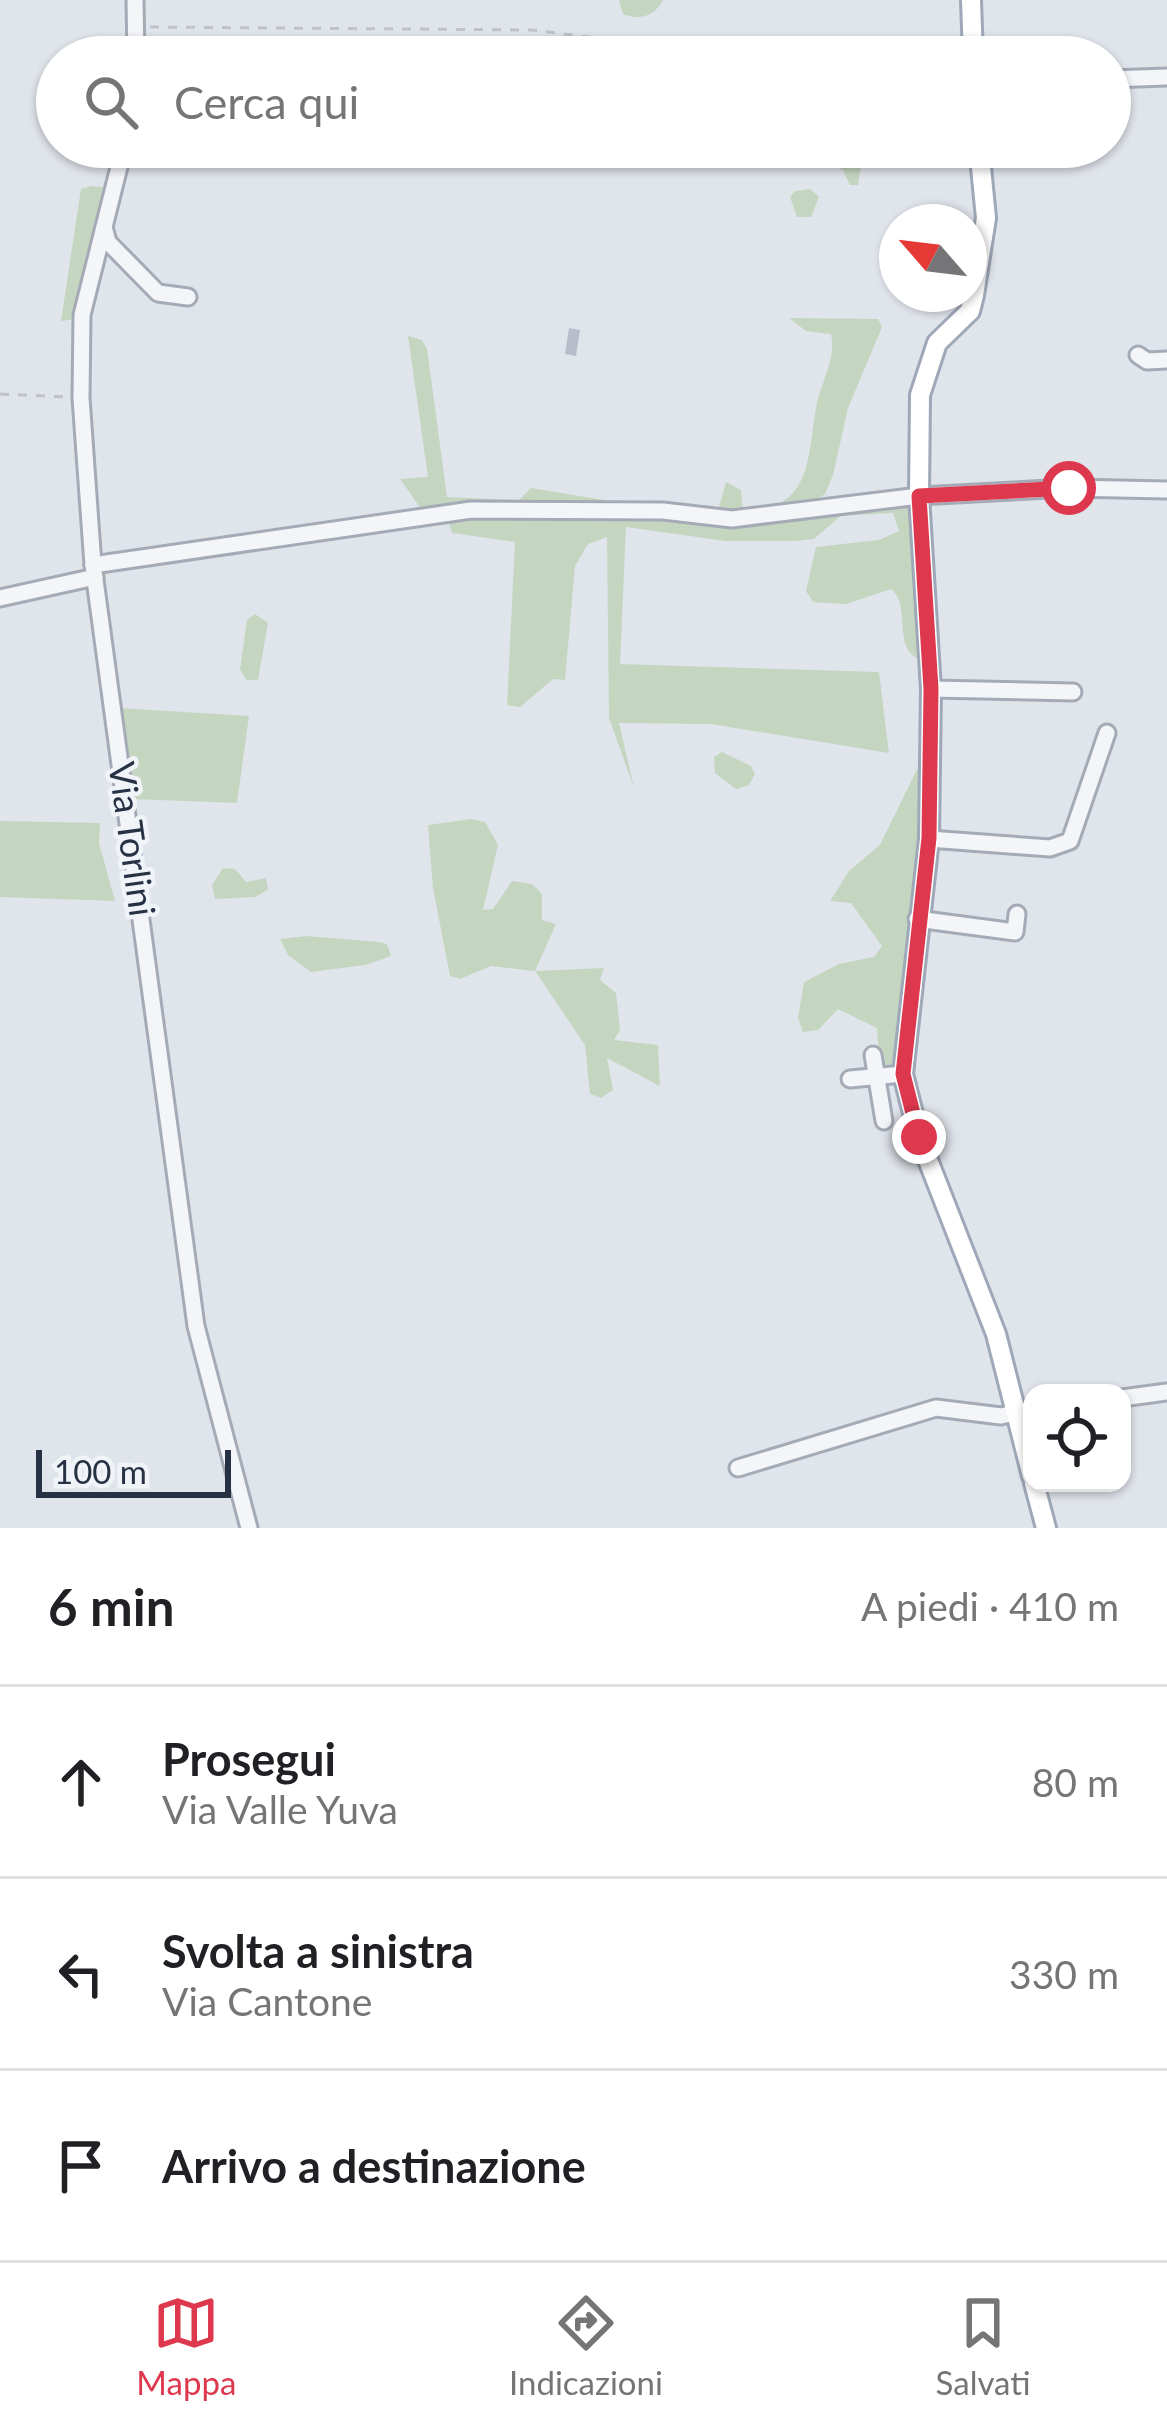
<!DOCTYPE html>
<html lang="it">
<meta charset="utf-8">
<style>
:root{--surface:#fff;--page:#f6f6f6;--text:#202124;--muted:#757577;--line:#e0e0e0;--accent:#dd384d}
body{margin:0;font-family:Lato,sans-serif;background:var(--page);color:var(--text)}
.controls{position:absolute;right:36px;bottom:36px;display:grid;overflow:hidden;border-radius:24px;box-shadow:0 3px 9px #0004}
.controls button{width:108px;height:108px;display:grid;place-items:center;padding:0;border:0;border-bottom:3px solid var(--line);background:var(--surface);color:var(--text);font:60px sans-serif}
.compass{position:absolute;left:879px;top:204px;width:108px;height:108px;border-radius:50%;background:var(--surface);box-shadow:0 3px 9px #0004;rotate:298deg}
.scale{position:absolute;left:36px;bottom:30px;width:195px;box-sizing:border-box;padding-left:12px;border:6px solid #273144;border-top:0;font-size:33px;line-height:42px;white-space:nowrap;color:#273144;-webkit-text-stroke:9px #f0f3f8;paint-order:stroke}
.stop{position:absolute;width:36px;height:36px;margin:-27px;border:9px solid #dd384d;border-radius:50%;background:#fff}
.stop.end{background:#dd384d;border-color:#fff;box-shadow:0 3px 12px #0008}
.list{margin:0;padding:0;list-style:none}
h2{display:flex;justify-content:space-between;align-items:center;height:156px;margin:0;padding:0 48px;font-size:51px}
h2 small{font-size:39px;font-weight:400;color:var(--muted)}
.list li{display:grid;grid-template-columns:78px 1fr auto;gap:36px;align-items:center;box-sizing:border-box;height:192px;padding:0 48px;border-top:3px solid var(--line)}
.list b{display:block;font-size:45px;white-space:nowrap}
.list p{margin:0;font-size:39px;white-space:nowrap;color:var(--muted)}
.list em{font-size:39px;font-style:normal;color:var(--muted)}
.icon{flex:none;width:66px;height:66px;fill:none;stroke:currentColor;stroke-width:2;stroke-linecap:round;stroke-linejoin:round}
.map{position:relative;flex:none;width:1167px;height:1528px;overflow:hidden}
.search{position:absolute;background:var(--surface);box-shadow:0 3px 9px #0004;left:36px;right:36px;top:36px;height:132px;display:flex;align-items:center;gap:30px;box-sizing:border-box;padding:0 42px;border-radius:66px;color:var(--muted);font-size:45px}
.sheet{height:732px;background:var(--surface)}
nav{display:flex;justify-content:space-around;align-items:center;box-sizing:border-box;height:168px;border-top:3px solid var(--line);background:var(--surface);font-size:33px;color:var(--muted)}
nav a{display:grid;justify-items:center;gap:6px}
nav .on{color:var(--accent)}
.map>svg:first-child{display:block}
.green{fill:#c5d6c0}
.building{fill:#b7bdc9}
.lines{fill:none;stroke-linecap:round;stroke-linejoin:round}
.minor-casing{stroke:#a5abb6;stroke-width:21}
.major-casing{stroke:#9ea8b8;stroke-width:24}
.path{stroke:#bfc2c9;stroke-width:3;stroke-dasharray:9 9;stroke-linecap:butt}
.minor{stroke:#f4f5f8;stroke-width:15}
.major{stroke:#fff;stroke-width:18}
.route{stroke:#dd384d;stroke-width:15}
.labels{text-anchor:middle;dominant-baseline:central;stroke-width:9;stroke-linejoin:round;paint-order:stroke}
.street-label{font-size:36px;fill:#273144;stroke:#f0f3f8}
</style>
<div class="map">
<svg width="1167" height="1528" viewBox="0 0 1167 1528">
<rect width="100%" height="100%" fill="#e0e4eb"/>
<!-- green -->
<g class="green">
<path d="M619,0H663C655,16 639,21 623,14Z"/>
<path d="M823,147H864L858,185H850L843,170L824,161Z"/>
<path d="M92,186L106,188L77,319L61,321L81,189Z"/>
<path d="M795,191L810,189L819,197L811,217H797L790,197Z"/>
<path d="M789,318L878,319L882,327L848,408L833,475L825,494L813,502H913L927,662C888,653 914,609 891,589L846,604L813,602L806,591L816,547L879,540L899,531L893,513L841,516L814,539L795,541H725L626,527L620,664L879,672L889,753L711,724L619,723L634,788L609,718L607,537L588,544L575,566L565,680L553,679L520,707L507,705L515,542L452,533L447,518L429,520L400,479L428,477L408,336L422,340L427,349L447,497L519,500L531,488L604,500L603,515L715,521L726,482L741,490L743,511C812,510 807,460 816,408C820,383 837,360 831,334L806,331Z"/>
<path d="M255,614L268,623L258,680H246L240,669L247,620Z"/>
<path d="M119,708L249,716L237,803L132,799Z"/>
<path d="M926,751L923,842L902,1067L880,1070L877,1028L838,1009L818,1030L803,1032L798,1018L804,982L839,964L874,957L882,946L851,903L830,901L849,871L880,845Z"/>
<path d="M722,752L751,766L755,774L749,785L736,789L715,773L714,757Z"/>
<path d="M471,819L485,822L498,845L483,910L493,909L512,881L532,884L542,894V920L556,924L535,971L604,968L600,980L616,993L620,1030L614,1040L658,1045L660,1086L607,1058L613,1090L601,1098L590,1094L585,1045L535,971L491,966L460,979L450,976L433,888L428,825Z"/>
<path d="M0,821L100,823L99,843L115,901L0,897Z"/>
<path d="M223,868L235,869L246,882L266,878L268,890L255,897L215,899L212,885Z"/>
<path d="M306,936L379,942L387,944L391,956L365,965L311,972L288,955L280,939Z"/>
</g>
<!-- building -->
<path class="building" d="M569,328L580,330L576,356L565,354Z"/>
<g class="lines">
<!-- minor casing -->
<g class="minor-casing">
<g id="minor">
<path d="M135,0L136,57"/>
<path d="M1110,79L1167,77"/>
<path d="M124,147L82,315L81,398L93,565L196,1326L249,1528"/>
<path d="M104,227L108,242L158,293L188,297"/>
<path d="M1138,355L1147,361L1167,360"/>
<path d="M93,565L471,510L663,511L732,519L919,496L1069,488L1167,490"/>
<path d="M0,598L95,577"/>
<path d="M931,689L1073,692"/>
<path d="M929,839L1050,848L1070,841L1107,733"/>
<path d="M917,919L1015,932L1017,914"/>
<path d="M873,1055L884,1121"/>
<path d="M850,1079L903,1074"/>
<path d="M1122,1398L1167,1392"/>
<path d="M738,1468L936,1408L1001,1416L1032,1409"/>
</g>
</g>
<!-- major casing -->
<g class="major-casing">
<g id="major">
<path d="M971,0L973,57"/>
<path d="M979,147L986,218L974,295L970,311L937,343L920,395L919,496L931,689L929,839L903,1074L919,1137L996,1334L1032,1476"/>
<path d="M1034,1483L1046,1528"/>
</g>
</g>
<!-- path -->
<g class="path">
<path d="M150,27L532,30L751,57"/>
<path d="M0,394L67,397"/>
</g>
<!-- minor -->
<use href="#minor" class="minor"/>
<!-- major -->
<use href="#major" class="major"/>
</g>
<g class="lines">
<!-- route -->
<path class="route" d="M919,1137L903,1074L929,838L931,689L919,496L1069,488"/>
</g>
<g class="labels">
<!-- street labels -->
<g class="street-label">
<text transform="translate(133 839) rotate(82)">Via Torlini</text>
</g>
</g>
</svg>
<div class="controls">
<button><svg class="icon" aria-label="locate" viewBox="0 0 24 24"><circle cx="12" cy="12" r="6"/><path d="M12 2v4M12 18v4M2 12h4M18 12h4"/></svg></button>
</div>
<svg class="compass" viewBox="-18 -18 36 36"><path d="M0-13l5 13h-10z" fill="#e53935"/><path d="M0 13l5-13h-10z" fill="#757577"/></svg>
<div class="scale">100 m</div>
<div class="stop" style="left:1069px;top:488px"></div>
<div class="stop end" style="left:919px;top:1137px"></div>
<div class="search"><svg class="icon" aria-label="search" viewBox="0 0 24 24"><circle cx="10" cy="10" r="6"/><path d="M15 15l6 6"/></svg>Cerca qui</div>
</div>
<section class="sheet">
<h2>6 min<small>A piedi · 410 m</small></h2>
<ul class="list">
<li><svg class="icon" aria-label="ahead" viewBox="0 0 24 24"><path d="M12 20V5M6 11l6-6 6 6"/></svg><div><b>Prosegui</b><p>Via Valle Yuva</p></div><em>80 m</em></li>
<li><svg class="icon" aria-label="left" viewBox="0 0 24 24"><path d="M17 20v-9H6M10 6l-5 5 5 5"/></svg><div><b>Svolta a sinistra</b><p>Via Cantone</p></div><em>330 m</em></li>
<li><svg class="icon" aria-label="arrive" viewBox="0 0 24 24"><path d="M6 21V4h12l-3 4 3 4H6"/></svg><div><b>Arrivo a destinazione</b></div></li>
</ul>
</section>
<nav>
<a class="on"><svg class="icon" aria-label="map" viewBox="0 0 24 24"><path d="M3 6l6-2 6 2 6-2v14l-6 2-6-2-6 2zM9 4v14M15 6v14"/></svg>Mappa</a>
<a><svg class="icon" aria-label="directions" viewBox="0 0 24 24"><path d="M12 3l9 9-9 9-9-9zM9 14v-3h6M13 9l2 2-2 2"/></svg>Indicazioni</a>
<a><svg class="icon" aria-label="saved" viewBox="0 0 24 24"><path d="M7 4h10v16l-5-4-5 4z"/></svg>Salvati</a>
</nav>
